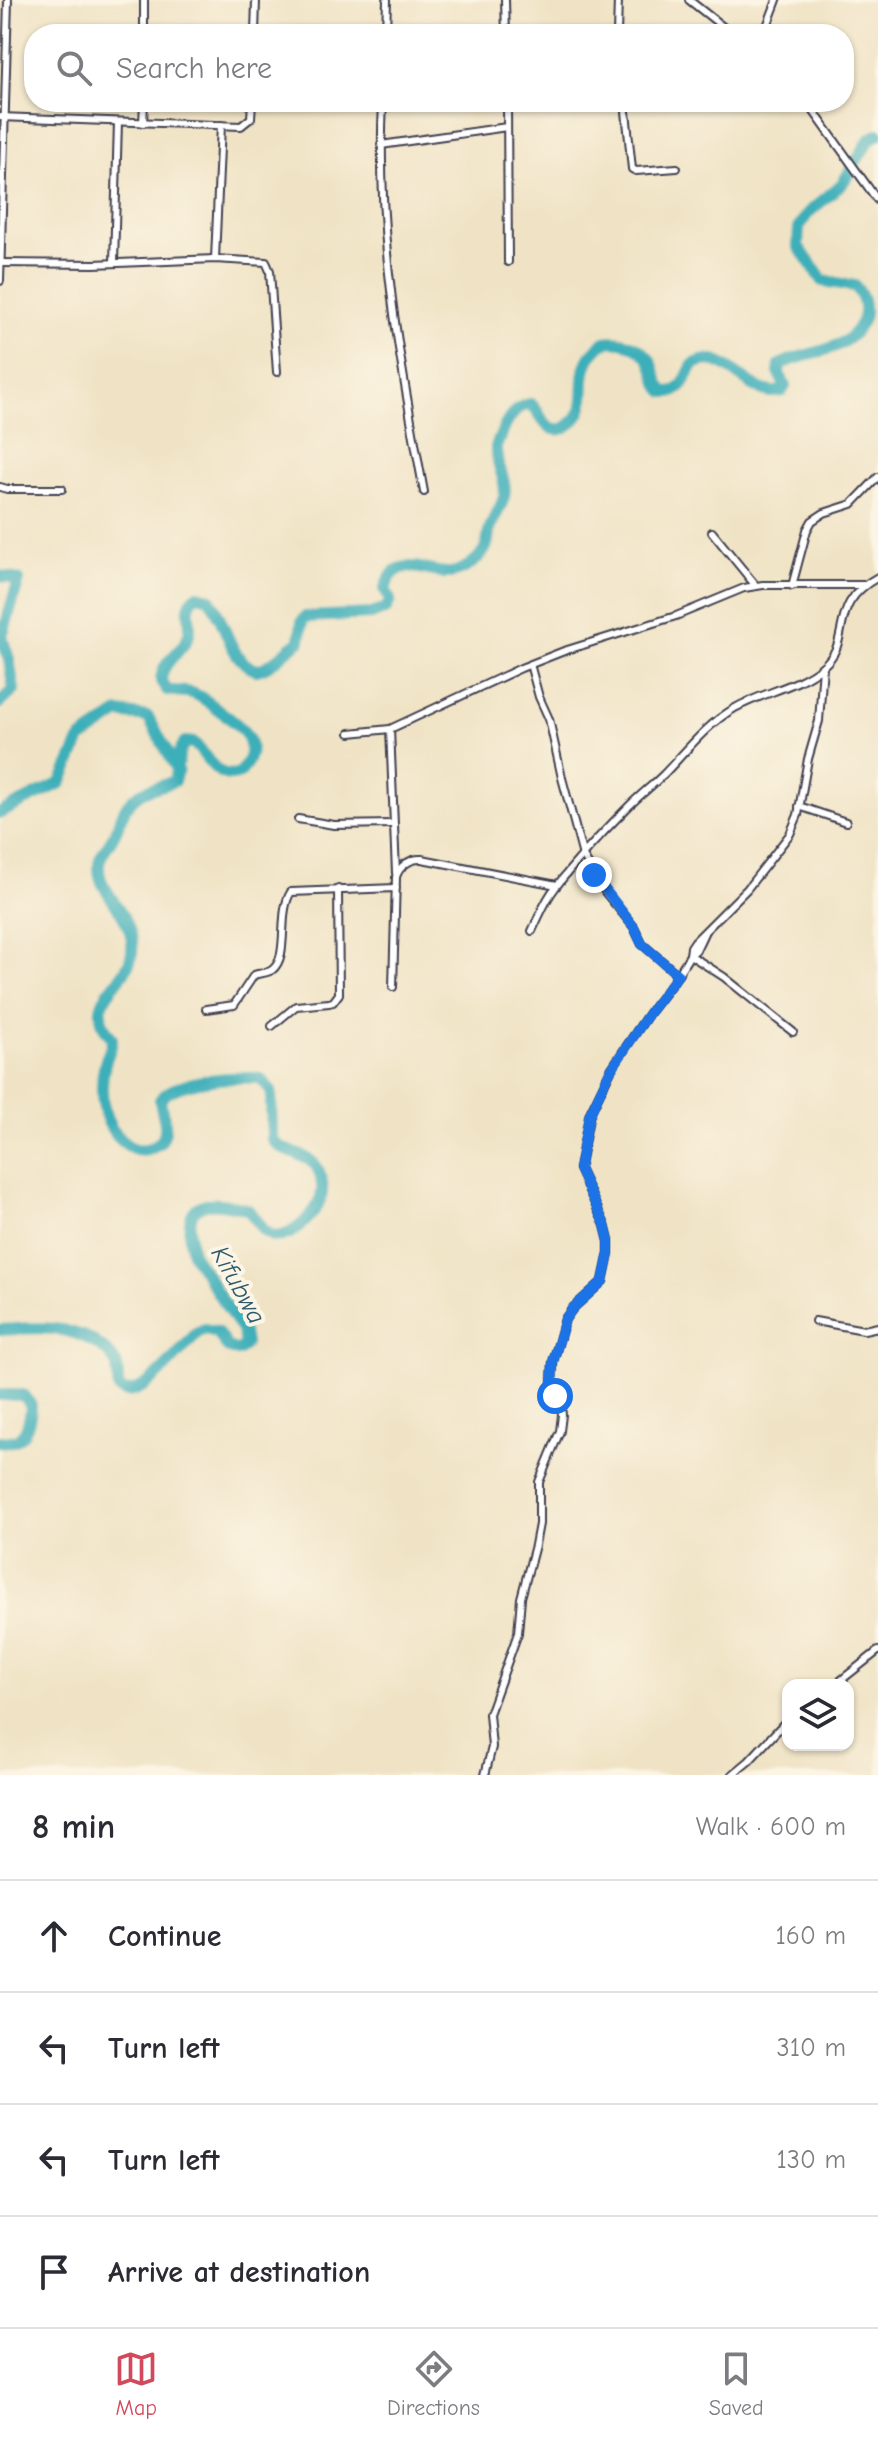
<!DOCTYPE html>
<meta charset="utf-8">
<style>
:root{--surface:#fff;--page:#f7f7f7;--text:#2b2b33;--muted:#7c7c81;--line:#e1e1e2;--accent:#d1495b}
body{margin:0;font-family:"Comic Neue",sans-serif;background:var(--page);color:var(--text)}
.controls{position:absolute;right:24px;bottom:24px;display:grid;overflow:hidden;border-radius:16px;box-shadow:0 2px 6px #0004}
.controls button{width:72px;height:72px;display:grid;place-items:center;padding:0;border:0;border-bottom:2px solid var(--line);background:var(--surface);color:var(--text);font:40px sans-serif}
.stop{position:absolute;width:24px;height:24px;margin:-18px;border:6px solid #1a73e8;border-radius:50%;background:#fff}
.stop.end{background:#1a73e8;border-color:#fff;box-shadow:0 2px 8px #0008}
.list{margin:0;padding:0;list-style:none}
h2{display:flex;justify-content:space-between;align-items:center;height:104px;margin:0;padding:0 32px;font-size:34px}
h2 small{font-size:26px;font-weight:400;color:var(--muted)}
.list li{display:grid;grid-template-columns:52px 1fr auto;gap:24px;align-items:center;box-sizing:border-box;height:112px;padding:0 32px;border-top:2px solid var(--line)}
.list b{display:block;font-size:30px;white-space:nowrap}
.list em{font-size:26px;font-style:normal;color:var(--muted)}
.icon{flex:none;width:44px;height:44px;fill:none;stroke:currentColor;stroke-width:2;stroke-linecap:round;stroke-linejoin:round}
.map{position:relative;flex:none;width:878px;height:1775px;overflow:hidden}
.search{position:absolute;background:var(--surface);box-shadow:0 2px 6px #0004;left:24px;right:24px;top:24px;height:88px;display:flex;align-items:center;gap:20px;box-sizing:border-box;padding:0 28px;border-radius:32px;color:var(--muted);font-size:30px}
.sheet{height:552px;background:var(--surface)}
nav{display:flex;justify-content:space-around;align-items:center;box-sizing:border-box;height:112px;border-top:2px solid var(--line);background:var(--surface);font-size:22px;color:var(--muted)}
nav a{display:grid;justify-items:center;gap:4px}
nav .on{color:var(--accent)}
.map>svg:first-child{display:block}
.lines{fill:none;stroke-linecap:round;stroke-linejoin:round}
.river{stroke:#3eafb9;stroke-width:12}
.street-casing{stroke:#413f50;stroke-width:10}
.street{stroke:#fff;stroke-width:6}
.route{stroke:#1a73e8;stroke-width:10}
.labels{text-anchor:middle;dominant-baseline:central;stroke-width:8;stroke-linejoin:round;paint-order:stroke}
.water-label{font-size:26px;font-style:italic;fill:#2d5a6d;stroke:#fcf5e5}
</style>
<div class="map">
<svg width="878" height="1775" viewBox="0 0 878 1775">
<rect width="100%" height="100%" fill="#fcf5e5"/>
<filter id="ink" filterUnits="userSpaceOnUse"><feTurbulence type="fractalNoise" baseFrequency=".0125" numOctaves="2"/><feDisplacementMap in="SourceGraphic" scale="16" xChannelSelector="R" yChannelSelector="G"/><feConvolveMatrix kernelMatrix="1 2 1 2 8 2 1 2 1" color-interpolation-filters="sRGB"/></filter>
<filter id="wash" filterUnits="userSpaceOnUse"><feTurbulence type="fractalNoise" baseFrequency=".006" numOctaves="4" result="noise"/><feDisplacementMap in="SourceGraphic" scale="32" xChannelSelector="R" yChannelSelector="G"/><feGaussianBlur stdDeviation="1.8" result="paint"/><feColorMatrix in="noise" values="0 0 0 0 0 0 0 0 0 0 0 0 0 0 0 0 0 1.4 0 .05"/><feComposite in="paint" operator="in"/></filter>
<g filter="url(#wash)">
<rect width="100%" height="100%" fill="#f0e3c5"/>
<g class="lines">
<!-- river -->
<g class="river">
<path d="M0,576L19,580L2,637L9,659L14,690L0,703"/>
<path d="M0,813L61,783L81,739L119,713L148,717L178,771"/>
<path d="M0,1330C33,1328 64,1324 94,1342C102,1347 112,1354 116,1364C119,1371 117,1380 119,1389C141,1405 183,1346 198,1332L205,1329L217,1332L227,1347L238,1351L245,1344L243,1332L192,1253C182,1200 201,1198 247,1209C257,1218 260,1232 273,1236C291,1240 314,1215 320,1200C324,1191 322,1178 318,1169C309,1152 283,1155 272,1139L271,1091L261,1079C240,1074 171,1081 160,1100C161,1112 169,1126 163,1137C161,1142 159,1143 154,1146C132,1159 111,1134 105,1113C101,1097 101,1079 105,1063C107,1055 112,1048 112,1039C110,1034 105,1030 103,1024C90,990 137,981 132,941C130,919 110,900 101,880C94,856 106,852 115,833C122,818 123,805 138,795C149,787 163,787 174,781C179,769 176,752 185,742L194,743C208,757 217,782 240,773C264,744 243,728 220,711C211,705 203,696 192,693C184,691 175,692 167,690L161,681C162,660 181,654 188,637C195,621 180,606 198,595L209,598C225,618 228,660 256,670C273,667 285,650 300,641L302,621L305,617L372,614L386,609L390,600L385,589C397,547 433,579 455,572C467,569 485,555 487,544C489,537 488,532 491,525C495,516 501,507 504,497C508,480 495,464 496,447C502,431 512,405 531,404C539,410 541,423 551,428C558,431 563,430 569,425C590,410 580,389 586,367C589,357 597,347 605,342C622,339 642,346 651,362C656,373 656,384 665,392C685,393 684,379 693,365C726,344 747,400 782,391L785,386L779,373L780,365C808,349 845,356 862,321C867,309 863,295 855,286L823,281L798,246L799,227L808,213L842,184L870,139L878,134"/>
<path d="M0,1395H23L31,1405C30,1426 24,1445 0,1441"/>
</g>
</g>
</g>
<g filter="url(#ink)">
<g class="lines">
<!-- street casing -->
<g class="street-casing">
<g id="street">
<path d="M505,0L506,34"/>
<path d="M689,0L732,34"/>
<path d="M144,34V0"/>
<path d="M255,34L256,0"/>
<path d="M386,34L387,0"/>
<path d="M617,34L618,0"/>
<path d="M764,34L777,0"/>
<path d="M383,102C376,234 400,363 424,492"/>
<path d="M507,102L508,262"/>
<path d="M625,102L632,169L636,171L677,168"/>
<path d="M807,102L878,201"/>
<path d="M0,117L241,126L251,118L252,102"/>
<path d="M143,123L144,102"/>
<path d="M381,145L507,127"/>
<path d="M215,259L221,125"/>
<path d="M1,263L94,264L215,259L266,262L270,271L277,372"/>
<path d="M114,263L118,122"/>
<path d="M0,281L8,0"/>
<path d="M0,487L7,489H62"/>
<path d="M712,532L756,586"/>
<path d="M792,586L807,530L812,521L824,513L852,504L878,477"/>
<path d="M530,664L539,697L549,719L562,778L583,856L605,892L634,927L642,944L678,975"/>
<path d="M390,729L396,873"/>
<path d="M350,733L390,729L521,668L564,651L676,616L744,588L763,585H864"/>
<path d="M799,806L846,822"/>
<path d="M298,819L334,825L393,824"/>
<path d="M532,931C539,917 545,900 555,888C577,860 603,832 628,807C640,795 653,785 664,774C687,750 707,724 735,708C763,692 798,687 823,666C854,640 826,605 878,577"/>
<path d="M690,955L691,947L695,941L747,889L790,834L798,815L808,759L819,721L823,666"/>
<path d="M690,955L724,977L793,1032"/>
<path d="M393,987L396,877C399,866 411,858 422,859L557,885"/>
<path d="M206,1009L234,1005L254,975C260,973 268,973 272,970C290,957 277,913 291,892L396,888"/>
<path d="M272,1026L296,1006L329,1003L333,1002L339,994L338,889"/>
<path d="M815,1321L864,1330L878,1327"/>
<path d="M835,1685L878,1651"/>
<path d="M485,1775L492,1747L489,1714L518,1633L521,1598L535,1545L539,1524V1482L560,1431L562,1415L561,1405L555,1396L552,1386L553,1362L565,1319L573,1308L603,1281L609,1253V1241L605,1225L579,1169L590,1113L612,1068L649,1013L673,982L690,955L696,950L704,933"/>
<path d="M732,1775L749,1761L788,1719"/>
</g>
</g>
<!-- street -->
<use href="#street" class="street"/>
</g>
</g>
<g class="lines" filter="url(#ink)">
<!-- route -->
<path class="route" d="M555,1396L552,1386L553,1362L565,1319L573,1308L603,1281L609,1253V1241L605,1225L579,1169L589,1116L609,1073L649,1013L678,975L642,944L634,927L594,875"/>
</g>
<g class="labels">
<!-- water labels -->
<g class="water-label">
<text transform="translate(238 1285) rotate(61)">Kifubwa</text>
</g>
</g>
</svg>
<div class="controls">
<button><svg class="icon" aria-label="layers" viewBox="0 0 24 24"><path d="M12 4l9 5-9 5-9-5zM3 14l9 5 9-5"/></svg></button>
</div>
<div class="stop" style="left:555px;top:1396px"></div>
<div class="stop end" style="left:594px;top:875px"></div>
<div class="search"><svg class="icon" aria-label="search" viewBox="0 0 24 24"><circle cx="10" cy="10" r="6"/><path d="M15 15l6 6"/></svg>Search here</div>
</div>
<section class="sheet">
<h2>8 min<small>Walk · 600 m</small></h2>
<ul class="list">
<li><svg class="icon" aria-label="ahead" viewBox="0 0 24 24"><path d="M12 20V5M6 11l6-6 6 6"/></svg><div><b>Continue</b></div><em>160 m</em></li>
<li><svg class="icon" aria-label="left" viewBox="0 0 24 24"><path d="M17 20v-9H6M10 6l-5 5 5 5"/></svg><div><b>Turn left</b></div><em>310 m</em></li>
<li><svg class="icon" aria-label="left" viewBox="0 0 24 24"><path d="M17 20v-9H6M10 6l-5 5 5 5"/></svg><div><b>Turn left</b></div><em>130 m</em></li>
<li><svg class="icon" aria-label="arrive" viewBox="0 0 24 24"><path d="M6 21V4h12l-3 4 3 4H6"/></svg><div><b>Arrive at destination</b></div></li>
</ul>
</section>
<nav>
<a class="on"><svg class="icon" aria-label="map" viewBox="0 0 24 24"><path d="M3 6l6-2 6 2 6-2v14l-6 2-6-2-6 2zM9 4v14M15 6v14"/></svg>Map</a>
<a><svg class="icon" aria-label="directions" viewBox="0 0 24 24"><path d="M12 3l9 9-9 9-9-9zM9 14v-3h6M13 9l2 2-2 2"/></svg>Directions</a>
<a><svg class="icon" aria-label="saved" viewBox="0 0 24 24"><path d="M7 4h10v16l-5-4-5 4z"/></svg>Saved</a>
</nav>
